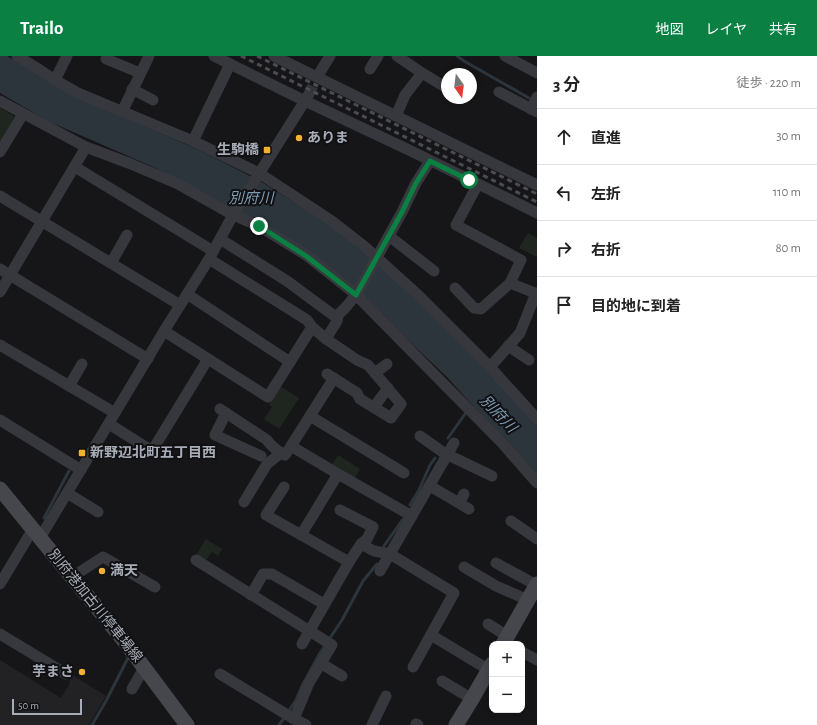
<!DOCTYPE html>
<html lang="ja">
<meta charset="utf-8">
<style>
:root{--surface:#fff;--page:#f6f6f6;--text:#222;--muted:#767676;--line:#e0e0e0;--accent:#0b8043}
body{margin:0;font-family:"Alegreya Sans","Noto Sans JP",sans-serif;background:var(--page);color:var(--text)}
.controls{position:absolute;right:12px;bottom:12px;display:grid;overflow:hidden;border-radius:8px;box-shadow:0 2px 6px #0003}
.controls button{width:36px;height:36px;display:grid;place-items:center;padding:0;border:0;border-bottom:1px solid var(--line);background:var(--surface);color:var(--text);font:20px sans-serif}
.compass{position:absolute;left:441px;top:12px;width:36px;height:36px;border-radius:50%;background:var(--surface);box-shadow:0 2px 6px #0003;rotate:166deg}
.scale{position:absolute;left:12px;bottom:10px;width:70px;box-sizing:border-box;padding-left:4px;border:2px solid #a8adb8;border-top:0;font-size:11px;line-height:14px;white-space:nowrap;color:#a8adb8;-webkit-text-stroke:3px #111113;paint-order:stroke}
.stop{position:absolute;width:12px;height:12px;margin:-9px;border:3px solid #0b8043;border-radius:50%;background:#fff}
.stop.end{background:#0b8043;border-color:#fff;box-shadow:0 1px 4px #0008}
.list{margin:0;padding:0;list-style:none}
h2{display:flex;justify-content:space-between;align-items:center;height:52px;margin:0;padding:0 16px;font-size:17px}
h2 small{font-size:13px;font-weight:400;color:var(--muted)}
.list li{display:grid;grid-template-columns:26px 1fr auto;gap:12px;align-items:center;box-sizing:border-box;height:56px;padding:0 16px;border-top:1px solid var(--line)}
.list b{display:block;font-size:15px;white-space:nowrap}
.list em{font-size:13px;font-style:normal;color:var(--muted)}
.icon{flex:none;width:22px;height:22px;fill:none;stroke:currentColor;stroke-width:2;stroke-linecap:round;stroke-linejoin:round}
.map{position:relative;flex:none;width:537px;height:669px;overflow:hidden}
header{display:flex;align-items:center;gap:24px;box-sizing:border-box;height:56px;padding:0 20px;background:var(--accent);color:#fff}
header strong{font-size:19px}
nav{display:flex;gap:22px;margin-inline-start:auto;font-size:14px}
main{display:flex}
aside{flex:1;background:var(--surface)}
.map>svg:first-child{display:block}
.built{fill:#222225}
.green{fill:#1e261f}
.water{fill:#2c353c}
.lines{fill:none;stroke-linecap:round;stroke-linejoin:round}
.stream{stroke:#2c353c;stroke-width:3}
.street-tunnel{stroke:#333438;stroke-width:11;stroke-dasharray:11 5.5;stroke-linecap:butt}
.street{stroke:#37383d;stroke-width:11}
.secondary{stroke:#45474d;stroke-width:15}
.rail{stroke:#4a4c52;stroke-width:3;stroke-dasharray:5 4;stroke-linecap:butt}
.route{stroke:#0b8043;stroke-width:5}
.poi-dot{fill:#f2b134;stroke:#111113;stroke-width:1.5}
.labels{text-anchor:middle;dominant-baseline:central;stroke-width:4;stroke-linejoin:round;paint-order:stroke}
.poi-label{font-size:14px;font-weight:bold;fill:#a8adb8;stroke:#111113;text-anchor:start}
.street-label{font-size:14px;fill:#a8adb8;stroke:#111113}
.water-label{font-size:15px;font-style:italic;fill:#7f9bb3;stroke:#111113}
</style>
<header>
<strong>Trailo</strong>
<nav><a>地図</a><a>レイヤ</a><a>共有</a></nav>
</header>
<main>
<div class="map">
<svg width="537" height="669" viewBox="0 0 537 669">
<rect width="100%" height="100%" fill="#161618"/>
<!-- built -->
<path class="built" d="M0,604L61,642L69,629L71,618L106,640L89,669H0Z"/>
<!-- green -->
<g class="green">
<path d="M0,52L14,60L15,64L0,90Z"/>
<path d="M528,177L537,182V201L519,192Z"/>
<path d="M280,330L299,342L279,373L264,363L272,351L269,348Z"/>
<path d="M338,399L360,413L354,424L331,410Z"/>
<path d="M206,483L222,493L218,500L212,496L207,503L204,504L196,499Z"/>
</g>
<!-- water -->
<path class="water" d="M0,0H7L67,36L201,95L260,125L330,169L376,204L474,301L537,368V421L447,321L356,235L195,132L151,110L48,65L0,37Z"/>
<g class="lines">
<!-- stream -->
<g class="stream">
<path d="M457,0L464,5L529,42"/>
<path d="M448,382L465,358L468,355"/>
<path d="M410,449L419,434L430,409L435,402"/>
<path d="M44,462L69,415"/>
<path d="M384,490L403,463"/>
<path d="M288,656L296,644L302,630L320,597L342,564L363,525L377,508"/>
<path d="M92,669L106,645L129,600"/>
<path d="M279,669L285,661"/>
</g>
<!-- street-tunnel -->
<path class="street-tunnel" d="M308,40L317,21"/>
<!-- street -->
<g class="street">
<path d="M17,0L40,14L55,24L78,37L193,85L259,117L332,165L364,190L416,237L490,311L537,363"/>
<path d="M214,0L305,45L409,94L537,157"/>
<path d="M274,0L537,129"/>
<path d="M397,0L422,17L447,32"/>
<path d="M505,0L537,17"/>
<path d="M106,3L140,17"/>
<path d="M370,13L378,0"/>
<path d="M317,21L330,0"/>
<path d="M55,24L67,0"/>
<path d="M132,33L153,44"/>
<path d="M499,36L537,56"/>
<path d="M0,45L86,91L131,108L178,128L233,159L259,170L306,199L354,237L502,387L537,427"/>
<path d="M531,53L537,41"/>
<path d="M122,56L149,0"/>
<path d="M396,60L405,39L422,17"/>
<path d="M193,85L230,8"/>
<path d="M0,96L23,58"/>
<path d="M75,111L213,195"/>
<path d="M0,140L180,249"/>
<path d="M389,180L434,215"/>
<path d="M220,183L287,225L333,259H338"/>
<path d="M209,203L307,264L312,271L326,283L337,265L338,259L346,251L356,239L402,156L416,127L430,105"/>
<path d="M111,207L127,179"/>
<path d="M0,213L148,303"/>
<path d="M510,227L537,238"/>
<path d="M455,232L474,252L481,253L510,227L521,204L456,169L478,128"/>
<path d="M0,236L86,91"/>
<path d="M187,238L290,306L312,271"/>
<path d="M164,275L268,341L290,306"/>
<path d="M326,283L357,304L368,309L401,348L391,362L360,343L357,337L327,318"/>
<path d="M0,289L115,357"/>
<path d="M508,290L529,304"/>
<path d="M490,311L520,277L536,237"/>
<path d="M375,317L387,308"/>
<path d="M69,330L82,308"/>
<path d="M374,351L388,332"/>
<path d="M220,353L267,384C272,391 277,395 285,399L291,390L338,418L412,460"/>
<path d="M226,357L215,379L261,400"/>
<path d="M310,360L404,417"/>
<path d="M0,364L81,414"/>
<path d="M109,368L152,395L208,303"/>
<path d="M420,380L444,397L492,420"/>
<path d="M291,390L334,322"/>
<path d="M430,430L469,453"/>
<path d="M284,431L266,459L349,506"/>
<path d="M67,437L98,456"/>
<path d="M244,446L267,408L281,397"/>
<path d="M459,447L464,438"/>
<path d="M511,465L537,483"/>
<path d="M301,479L338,418"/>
<path d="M40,482L164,275L209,203L233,159L308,40"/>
<path d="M361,488L374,495L390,498L454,537L413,611"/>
<path d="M196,504L332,589L309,627L294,663"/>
<path d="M496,507L536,529"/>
<path d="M464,511L496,530L528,544"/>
<path d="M380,515L454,387"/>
<path d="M72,521L103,501L155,531"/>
<path d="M0,528L33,473"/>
<path d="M251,539L263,518H272L324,548"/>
<path d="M488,568L507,580"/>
<path d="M0,578L66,618"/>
<path d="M431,579L489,614"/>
<path d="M302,588L349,506L361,488L367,483L373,471L340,454"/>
<path d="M522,596L537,604"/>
<path d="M322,608L342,620"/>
<path d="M220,618L294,663L306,669"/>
<path d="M442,625L472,643"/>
<path d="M132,633L144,612"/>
<path d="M416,668L418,669"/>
<path d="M372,669L386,640"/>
</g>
<!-- secondary -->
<g class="secondary">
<path d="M0,433L125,586L187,669"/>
<path d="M503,588L537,528"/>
<path d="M456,669L472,643L492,608"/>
</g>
<!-- rail -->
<g class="rail">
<path d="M241,0L537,146"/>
<path d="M257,0L537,138"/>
</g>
</g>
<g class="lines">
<!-- route -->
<path class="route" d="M259,170L306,200L356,239L402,156L416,127L430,105L469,124"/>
</g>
<!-- markers -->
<g class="poi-dot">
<circle cx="299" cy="82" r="4"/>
<rect x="263" y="90" width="8" height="8" rx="2"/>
<rect x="78" y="393" width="8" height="8" rx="2"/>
<circle cx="102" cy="515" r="4"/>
<circle cx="82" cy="616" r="4"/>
</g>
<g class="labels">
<!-- poi labels -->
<g class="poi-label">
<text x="307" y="82">ありま</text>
<text x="259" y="94" text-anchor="end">生駒橋</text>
<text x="90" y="397">新野辺北町五丁目西</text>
<text x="110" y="515">満天</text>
<text x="74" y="616" text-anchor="end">芋まさ</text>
</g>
<!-- street labels -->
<g class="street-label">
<text transform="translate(95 550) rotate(51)">別府港加古川停車場線</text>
</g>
<!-- water labels -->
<g class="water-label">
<text x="251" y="142">別府川</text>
<text transform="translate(498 358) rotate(46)">別府川</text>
</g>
</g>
</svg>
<div class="controls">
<button>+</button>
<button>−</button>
</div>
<svg class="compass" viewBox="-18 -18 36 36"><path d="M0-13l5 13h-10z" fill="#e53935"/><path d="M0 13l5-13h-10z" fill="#767676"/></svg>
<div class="scale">50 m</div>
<div class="stop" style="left:469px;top:124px"></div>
<div class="stop end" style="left:259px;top:170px"></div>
</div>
<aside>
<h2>3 分<small>徒歩 · 220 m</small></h2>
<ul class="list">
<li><svg class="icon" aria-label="ahead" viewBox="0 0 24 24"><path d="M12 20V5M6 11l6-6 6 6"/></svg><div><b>直進</b></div><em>30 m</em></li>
<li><svg class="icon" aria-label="left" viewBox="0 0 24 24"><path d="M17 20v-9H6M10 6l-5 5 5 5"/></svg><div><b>左折</b></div><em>110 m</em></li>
<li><svg class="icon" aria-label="right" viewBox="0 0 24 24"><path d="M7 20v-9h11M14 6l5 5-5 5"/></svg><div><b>右折</b></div><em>80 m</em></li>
<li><svg class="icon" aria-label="arrive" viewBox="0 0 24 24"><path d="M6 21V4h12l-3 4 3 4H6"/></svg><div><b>目的地に到着</b></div></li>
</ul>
</aside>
</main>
